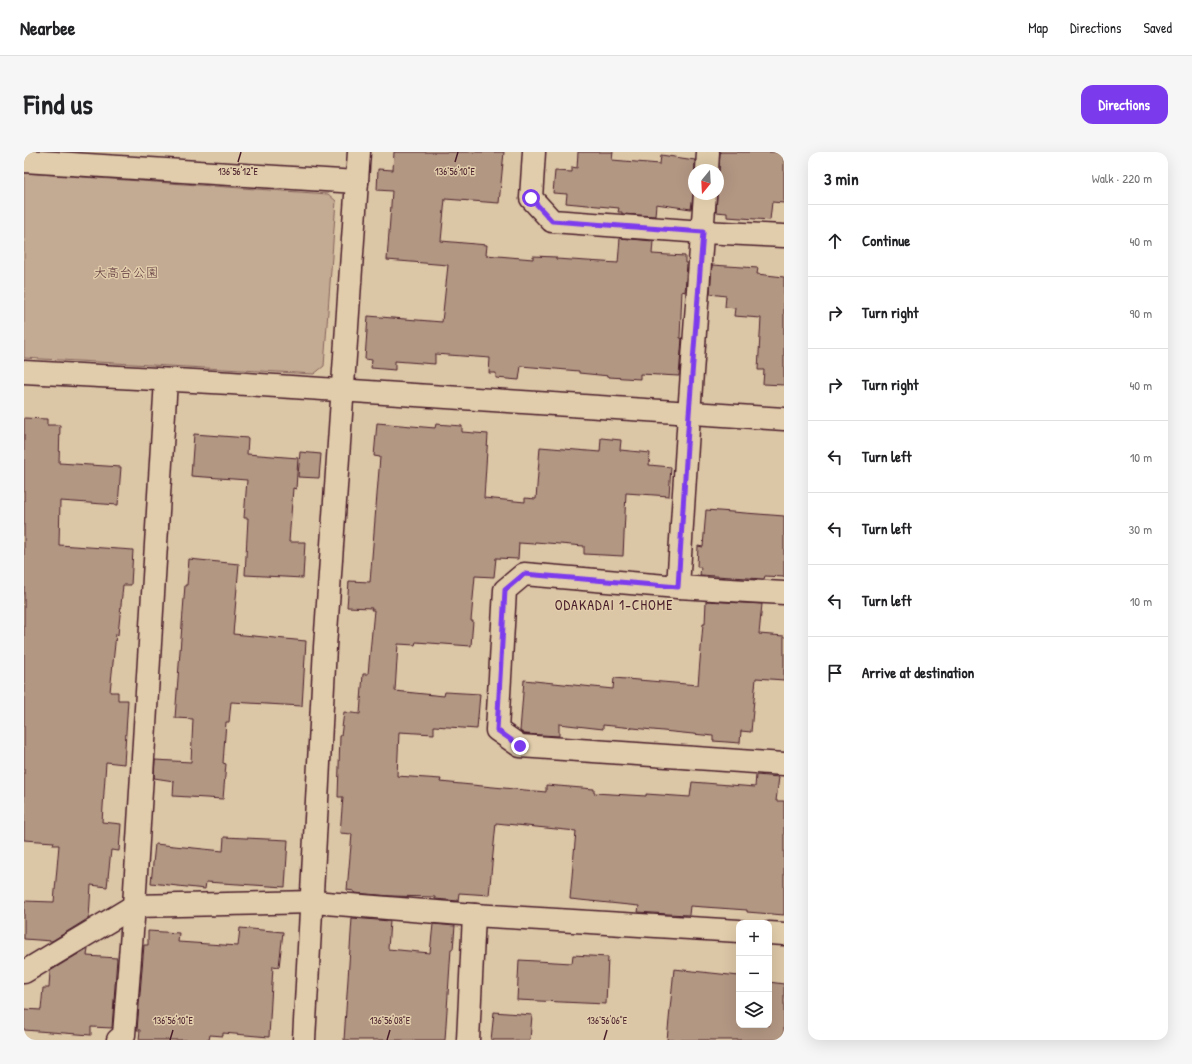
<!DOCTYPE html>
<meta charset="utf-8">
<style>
:root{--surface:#fff;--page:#f6f6f6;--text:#202124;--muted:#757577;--line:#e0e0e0;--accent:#7c3aed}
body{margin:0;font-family:"Patrick Hand","Klee One",sans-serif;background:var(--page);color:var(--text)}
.controls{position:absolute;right:12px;bottom:12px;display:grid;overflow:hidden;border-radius:8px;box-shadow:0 4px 16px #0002}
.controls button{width:36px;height:36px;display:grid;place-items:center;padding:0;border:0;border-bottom:1px solid var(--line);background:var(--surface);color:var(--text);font:20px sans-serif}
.compass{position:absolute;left:664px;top:12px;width:36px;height:36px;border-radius:50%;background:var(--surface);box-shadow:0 4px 16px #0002;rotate:198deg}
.stop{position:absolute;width:12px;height:12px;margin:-9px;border:3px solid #7c3aed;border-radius:50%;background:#fff}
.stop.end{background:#7c3aed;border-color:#fff;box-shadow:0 1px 4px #0008}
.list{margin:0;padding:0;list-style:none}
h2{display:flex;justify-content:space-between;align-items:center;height:52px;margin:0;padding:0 16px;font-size:17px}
h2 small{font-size:13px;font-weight:400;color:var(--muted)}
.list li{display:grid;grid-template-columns:26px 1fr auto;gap:12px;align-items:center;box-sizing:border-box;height:72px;padding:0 16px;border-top:1px solid var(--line)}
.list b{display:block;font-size:15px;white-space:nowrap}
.list em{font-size:13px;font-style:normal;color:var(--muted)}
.icon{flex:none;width:22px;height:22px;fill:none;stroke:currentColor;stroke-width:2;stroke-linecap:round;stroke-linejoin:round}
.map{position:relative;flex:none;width:760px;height:888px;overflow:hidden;border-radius:12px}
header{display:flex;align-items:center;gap:24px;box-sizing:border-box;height:56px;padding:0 20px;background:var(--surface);border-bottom:1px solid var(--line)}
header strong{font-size:19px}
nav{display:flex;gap:22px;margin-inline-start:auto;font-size:14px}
.intro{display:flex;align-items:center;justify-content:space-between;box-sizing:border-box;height:96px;padding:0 24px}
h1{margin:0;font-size:28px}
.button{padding:10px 18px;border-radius:12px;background:var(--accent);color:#fff;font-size:14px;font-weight:700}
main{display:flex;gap:24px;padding:0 24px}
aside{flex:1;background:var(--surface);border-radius:12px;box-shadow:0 4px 16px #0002}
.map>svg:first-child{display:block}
.green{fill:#c3aa92;stroke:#86645e}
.building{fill:#b29783;stroke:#4a1f2b}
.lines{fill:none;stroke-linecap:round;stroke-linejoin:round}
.minor-casing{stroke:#4a1f2b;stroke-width:25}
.tertiary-casing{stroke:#4a1f2b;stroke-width:25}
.minor{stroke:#e1cdab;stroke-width:22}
.tertiary{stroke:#e1cdab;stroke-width:22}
.route{stroke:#7c3aed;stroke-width:5}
.ticks{fill:none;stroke:#4a1f2b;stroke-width:1.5}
.labels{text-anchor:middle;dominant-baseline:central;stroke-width:3;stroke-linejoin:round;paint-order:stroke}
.park-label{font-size:13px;fill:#5c343a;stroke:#e1cdab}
.neighbourhood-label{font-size:14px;letter-spacing:1px;fill:#4a1f2b;stroke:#e1cdab}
.ticks-label{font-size:10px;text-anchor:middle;fill:#4a1f2b;stroke:#e1cdab;stroke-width:3;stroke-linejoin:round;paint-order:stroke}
</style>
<header>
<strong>Nearbee</strong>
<nav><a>Map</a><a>Directions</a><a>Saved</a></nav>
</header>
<div class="intro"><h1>Find us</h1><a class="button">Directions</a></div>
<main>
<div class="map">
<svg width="760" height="888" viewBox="0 0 760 888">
<rect width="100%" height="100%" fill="#dbc6a6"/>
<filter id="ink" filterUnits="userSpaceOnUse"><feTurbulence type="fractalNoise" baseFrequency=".025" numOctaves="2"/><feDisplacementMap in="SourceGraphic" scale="8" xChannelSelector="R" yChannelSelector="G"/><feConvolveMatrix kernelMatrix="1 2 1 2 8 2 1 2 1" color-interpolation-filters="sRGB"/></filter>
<g filter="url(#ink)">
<!-- green -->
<path class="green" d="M0,21L304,42L312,49L300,214L290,222L0,206Z"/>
<!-- building -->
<g class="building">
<path d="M370,0H480L475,51L421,47L417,89L463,93L462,103L509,107V104L532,105V107L594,111L596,86L629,89L628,102L661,104V111H663L661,140L658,139L656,186H658L655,224L616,222V227L585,225V224L555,221V219L497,214L495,228L472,226V221H465L466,206L411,202V212L371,209V218L347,216L348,208L341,207L344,164L418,170L424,113L363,108L368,39L353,38L354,17L369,18Z"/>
<path d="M554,0H589L588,8L636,12L637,3L671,8L670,37L667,57L632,52L631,64L598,62V60H594L595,56L542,51L543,42L529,41L531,19L548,20V15L553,16Z"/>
<path d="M696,0H760V51L748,50L746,68L703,65V61L692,60Z"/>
<path d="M688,113L734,116L733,122L760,125V233L739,232L740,218H734L737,166L710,164L711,156L701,155L702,144L686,142Z"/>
<path d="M0,266L23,267V273H36L35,311L97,315L94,353L36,349L35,393L109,398L107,433H99L94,483L92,482L86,540H94V548H104L100,612L82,610L78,670L97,672L95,699L87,698L83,735L67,733L65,766L28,789L0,787V749L30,750L35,693H29L30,690L0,688Z"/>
<path d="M353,271L411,276L412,272L438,274V280L464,282L460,346L501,350V346L512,347L516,295L576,300L577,286L597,288L596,298L626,301L625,313L647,315L645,344L602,341L599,404L560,402V394L511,390L510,392L495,391L494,407L472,406L470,425L451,424L447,469H449L447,494L392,490L391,493L374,492L371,539L420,544L421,540L456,542L453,577L410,574V582L375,580L373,624L417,627L416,630L522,640V633L570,637V641L622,644V642L666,645L668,630L731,635L732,623L755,625L752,649H760V763L723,760V758L666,754L665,763L644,762L614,760L615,754L546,747L552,679L472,671L465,743L435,741L434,749L411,747V745L367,744L330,741V739L323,738L328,682L316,681L319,645H314L316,584H317L320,560L336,562L339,522H344L350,458H347L348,456L323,455L325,429L346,430L356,305L350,304Z"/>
<path d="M170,282L224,286L223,302L274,306L272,337L269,336L265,390H281L279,426L221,423L224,366H220L223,328L167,324Z"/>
<path d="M276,300L297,302L295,326L274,325Z"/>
<path d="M682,358L760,364V425L741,424L740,427L676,423L677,415H673L674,394L679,395Z"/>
<path d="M165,407L215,412L209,482L282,489L278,554L207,550L205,570H202L199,611L202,612L199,647L149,644L150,629L130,626L131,608L167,610L169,567L151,566L161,433H163Z"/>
<path d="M682,449L738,452L735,482L760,484V528L732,526L727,580L717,579L716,591L689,589V584L579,573V577L535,572V584L500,582L496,579L500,528L589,537L590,526L674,533L679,472H681Z"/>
<path d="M200,685L264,688L261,735L182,730L181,737L127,731L131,692L199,699Z"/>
<path d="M328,766L366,769L364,797L406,801L409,772L431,774L429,797H427L421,888H320Z"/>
<path d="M216,776L259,780L255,815L249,814L245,885L199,881V884L186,883L185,888H115L116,878H113L120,793H124V779L155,781L154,790L214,794Z"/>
<path d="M64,796L63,804L93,806L88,876L67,875V883L0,878V857L17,858L19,836H25L26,819Z"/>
<path d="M549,803L584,805L582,852L493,848L495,808L548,811Z"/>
<path d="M650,817L715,824V873H745V830L760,832V888H643Z"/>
<path d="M470,860L508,863L506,888H467Z"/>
</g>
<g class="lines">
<!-- minor casing -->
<g class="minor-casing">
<g id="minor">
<path d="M510,0L507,46L528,69L679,80L760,84"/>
<path d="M0,9L333,30"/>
<path d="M683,18L684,0"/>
<path d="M0,220L207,231L760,267"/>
<path d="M654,435L665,262L681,42"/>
<path d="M760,441L654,435L500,422L481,438L473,578L496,594L760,612"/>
<path d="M745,781L760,782"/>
<path d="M0,820L110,754L289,750L450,763L715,779"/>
<path d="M94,888L100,883L110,754L142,228"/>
<path d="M444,888L450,763"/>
</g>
</g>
<!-- tertiary casing -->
<g class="tertiary-casing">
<path id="tertiary" d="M280,888C288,757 294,626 301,495C311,330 325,165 335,0"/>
</g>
<!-- minor -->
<use href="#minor" class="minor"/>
<!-- tertiary -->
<use href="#tertiary" class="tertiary"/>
</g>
</g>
<g class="lines" filter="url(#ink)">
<!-- route -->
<path class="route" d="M496,594L473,578L481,438L500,422L654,435L665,262L679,80L528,69L507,46"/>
</g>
<!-- ticks -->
<path class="ticks" d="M214,10L217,0M431,10L434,0M146,888L149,878M363,888L366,878M580,888L583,878"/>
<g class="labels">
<!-- park labels -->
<g class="park-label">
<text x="102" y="120">大高台公園</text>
</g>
<!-- neighbourhood labels -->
<g class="neighbourhood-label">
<text x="590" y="452">ODAKADAI 1-CHOME</text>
</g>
</g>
<g class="ticks-label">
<text x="214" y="23">136°56'12"E</text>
<text x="431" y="23">136°56'10"E</text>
<text x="149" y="872">136°56'10"E</text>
<text x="366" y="872">136°56'08"E</text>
<text x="583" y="872">136°56'06"E</text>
</g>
</svg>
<div class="controls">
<button>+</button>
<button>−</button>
<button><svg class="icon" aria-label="layers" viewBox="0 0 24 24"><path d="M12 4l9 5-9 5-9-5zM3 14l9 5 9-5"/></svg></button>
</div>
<svg class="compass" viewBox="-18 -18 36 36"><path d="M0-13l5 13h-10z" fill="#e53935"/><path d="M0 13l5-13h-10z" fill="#757577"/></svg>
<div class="stop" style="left:507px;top:46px"></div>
<div class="stop end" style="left:496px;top:594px"></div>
</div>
<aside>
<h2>3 min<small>Walk · 220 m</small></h2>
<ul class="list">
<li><svg class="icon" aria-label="ahead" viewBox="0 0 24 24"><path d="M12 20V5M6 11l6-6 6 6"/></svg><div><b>Continue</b></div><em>40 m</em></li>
<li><svg class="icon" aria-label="right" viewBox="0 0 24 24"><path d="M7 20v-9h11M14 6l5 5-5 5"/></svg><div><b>Turn right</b></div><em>90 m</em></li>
<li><svg class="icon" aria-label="right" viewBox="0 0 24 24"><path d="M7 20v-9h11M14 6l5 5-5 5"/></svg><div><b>Turn right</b></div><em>40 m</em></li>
<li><svg class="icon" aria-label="left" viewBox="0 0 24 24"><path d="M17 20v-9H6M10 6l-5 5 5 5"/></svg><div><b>Turn left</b></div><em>10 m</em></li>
<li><svg class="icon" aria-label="left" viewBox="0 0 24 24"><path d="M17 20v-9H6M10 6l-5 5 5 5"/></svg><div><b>Turn left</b></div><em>30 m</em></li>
<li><svg class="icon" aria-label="left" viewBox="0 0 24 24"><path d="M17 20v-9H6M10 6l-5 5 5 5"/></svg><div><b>Turn left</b></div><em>10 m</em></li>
<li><svg class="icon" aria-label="arrive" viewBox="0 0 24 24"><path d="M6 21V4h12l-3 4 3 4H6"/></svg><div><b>Arrive at destination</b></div></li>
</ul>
</aside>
</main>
